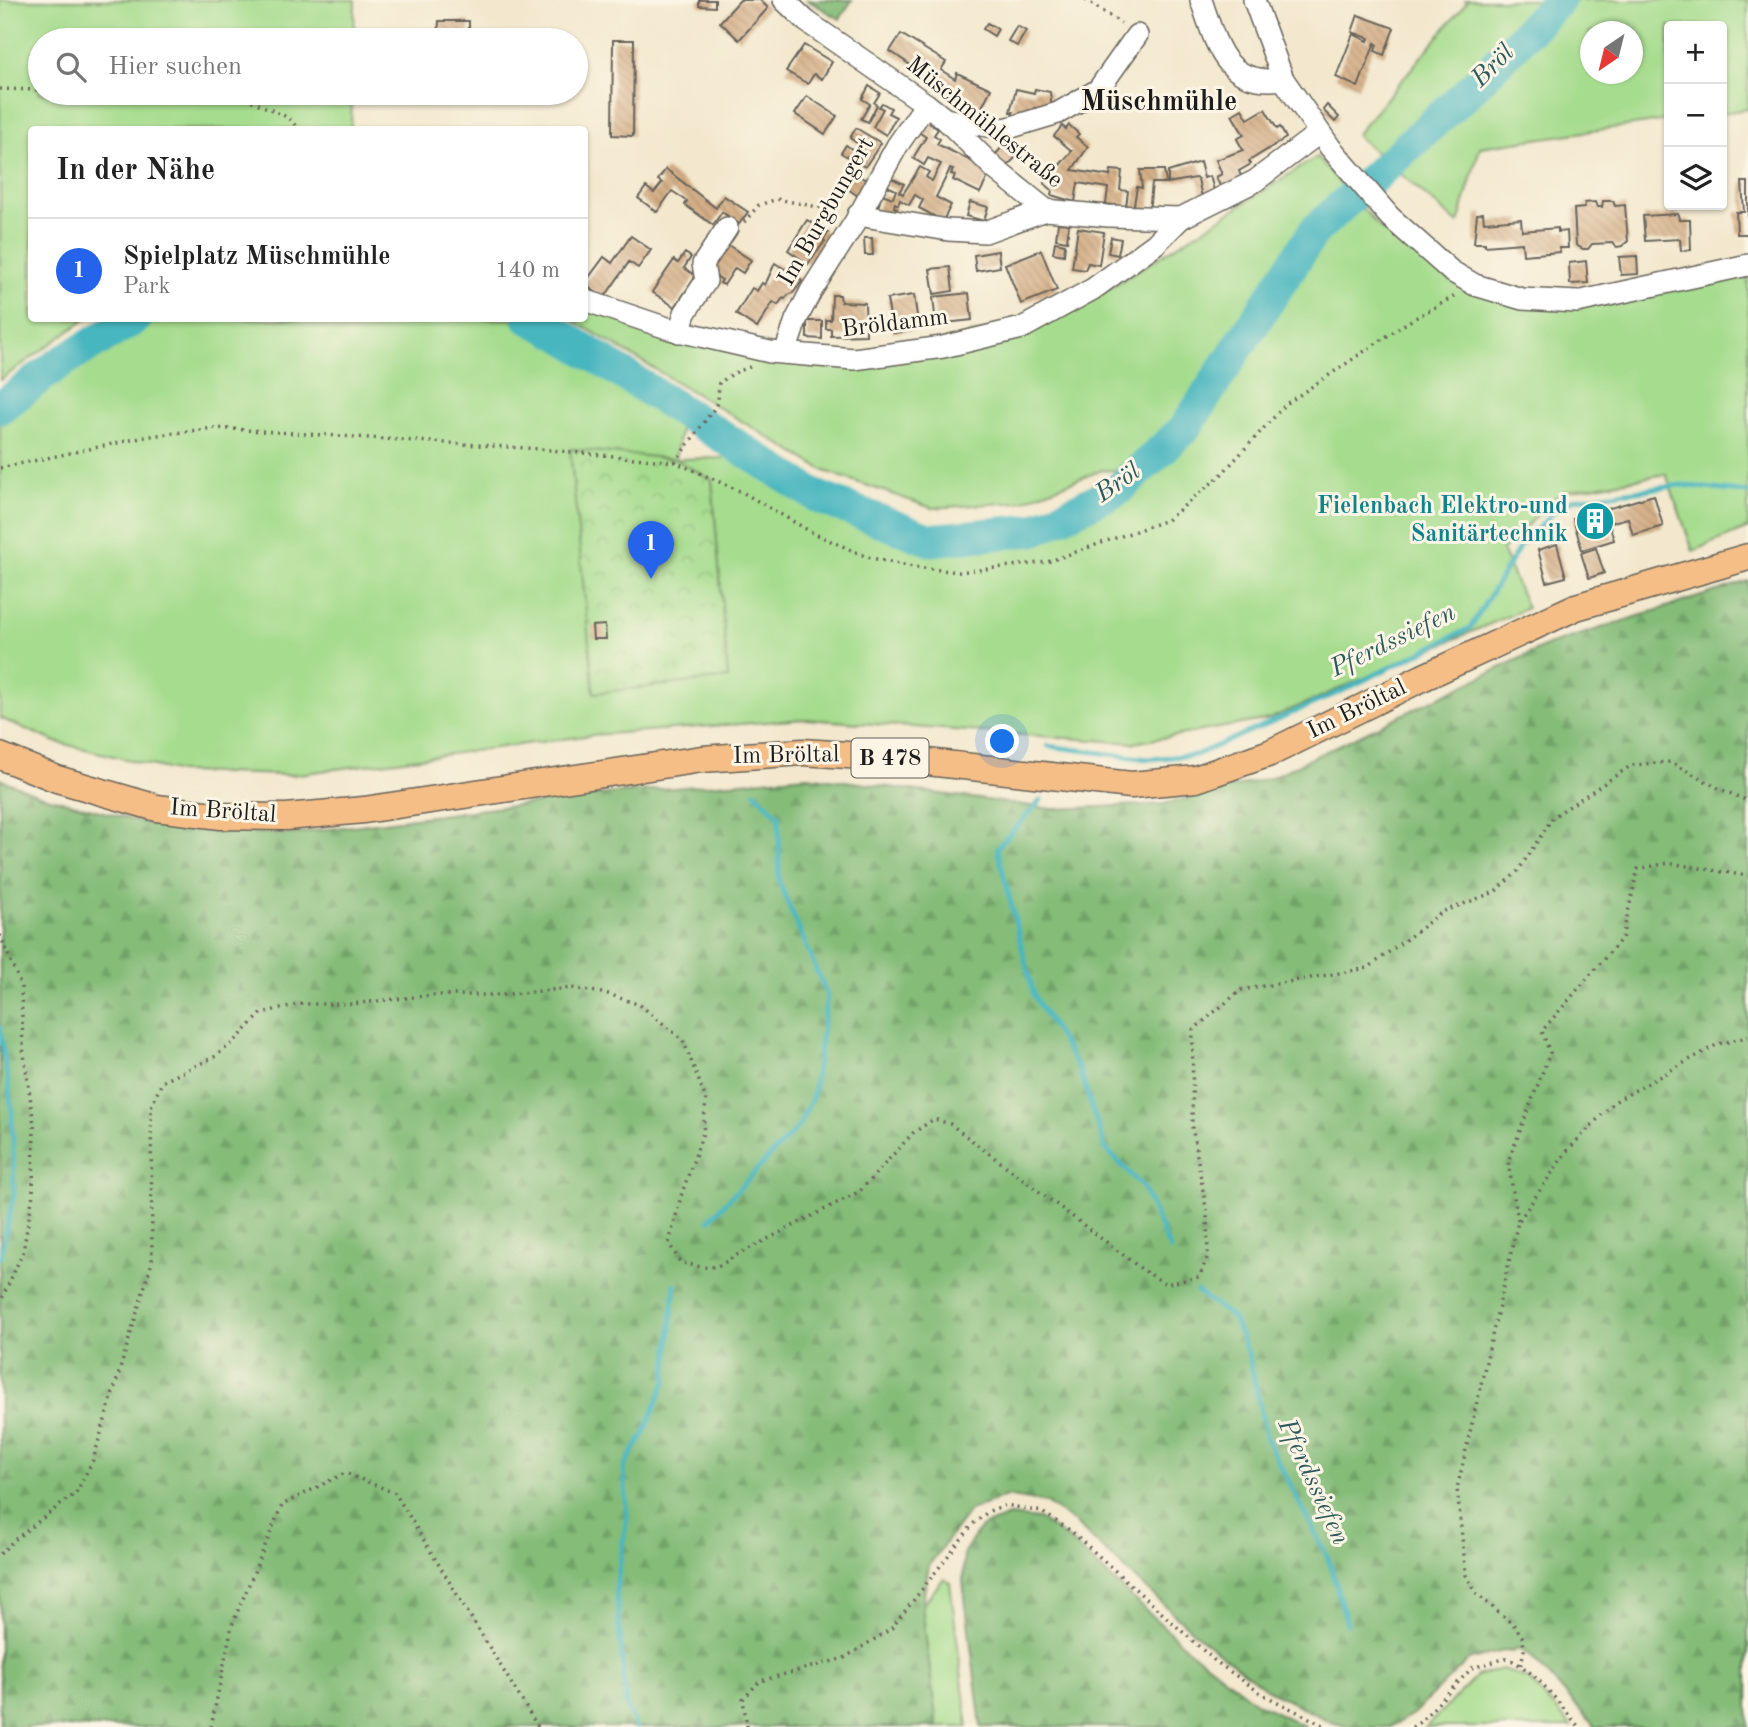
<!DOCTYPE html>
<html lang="de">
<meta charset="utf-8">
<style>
:root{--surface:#fff;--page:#f6f6f6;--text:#222;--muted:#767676;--line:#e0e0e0;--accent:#2563eb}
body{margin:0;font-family:"Old Standard TT",serif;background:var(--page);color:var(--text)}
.controls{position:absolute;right:21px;top:21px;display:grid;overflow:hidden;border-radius:7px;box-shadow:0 2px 5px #0004}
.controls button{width:63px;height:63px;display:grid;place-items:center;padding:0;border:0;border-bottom:2px solid var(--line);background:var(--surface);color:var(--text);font:35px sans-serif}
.compass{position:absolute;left:1580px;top:21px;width:63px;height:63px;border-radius:50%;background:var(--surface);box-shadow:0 2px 5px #0004;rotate:215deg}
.you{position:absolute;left:1003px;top:742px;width:24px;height:24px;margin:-18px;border:5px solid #fff;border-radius:50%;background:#1a73e8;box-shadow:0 0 0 10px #1a73e833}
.badge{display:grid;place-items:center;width:46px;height:46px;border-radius:50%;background:var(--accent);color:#fff;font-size:23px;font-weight:700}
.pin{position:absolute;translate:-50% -58px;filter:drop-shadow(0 2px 4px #0008)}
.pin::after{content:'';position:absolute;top:37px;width:24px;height:21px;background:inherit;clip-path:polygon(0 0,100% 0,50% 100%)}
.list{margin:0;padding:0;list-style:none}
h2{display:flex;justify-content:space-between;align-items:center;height:91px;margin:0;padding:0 28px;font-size:30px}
h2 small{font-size:23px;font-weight:400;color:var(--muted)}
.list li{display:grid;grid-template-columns:46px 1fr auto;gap:21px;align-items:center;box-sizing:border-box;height:105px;padding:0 28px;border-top:2px solid var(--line)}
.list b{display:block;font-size:26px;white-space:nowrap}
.list p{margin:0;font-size:23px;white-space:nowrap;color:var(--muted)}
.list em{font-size:23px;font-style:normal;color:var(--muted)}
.icon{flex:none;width:38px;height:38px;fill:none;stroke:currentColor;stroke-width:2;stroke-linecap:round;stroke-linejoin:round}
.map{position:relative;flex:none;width:1748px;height:1727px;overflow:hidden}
.search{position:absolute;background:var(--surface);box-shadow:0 2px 5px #0004;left:28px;top:28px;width:560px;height:77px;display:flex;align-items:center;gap:18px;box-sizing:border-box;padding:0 24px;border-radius:38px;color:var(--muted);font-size:26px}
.panel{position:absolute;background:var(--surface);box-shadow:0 2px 5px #0004;left:28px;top:126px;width:560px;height:196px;border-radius:7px}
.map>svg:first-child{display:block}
.grass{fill:#a5dc8d;stroke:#607c54;stroke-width:2;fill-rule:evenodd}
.forest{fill:url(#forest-firs);stroke:#506c4a;stroke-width:2}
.park{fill:url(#park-crowns);stroke:#607c54;stroke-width:2}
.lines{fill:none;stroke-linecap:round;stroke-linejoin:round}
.stream{stroke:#47b6bf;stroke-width:5}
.river{stroke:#47b6bf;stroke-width:33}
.building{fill:url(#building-back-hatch)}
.minor-casing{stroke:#67635a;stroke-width:24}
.major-casing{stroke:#67635a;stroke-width:29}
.path{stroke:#67635a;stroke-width:3.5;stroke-dasharray:2 5;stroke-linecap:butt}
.minor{stroke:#fff;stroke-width:21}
.major{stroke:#f6be87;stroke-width:26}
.labels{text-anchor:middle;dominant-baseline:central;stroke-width:6;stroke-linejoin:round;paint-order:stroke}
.shield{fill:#fcf5e5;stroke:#5f5d58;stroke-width:2}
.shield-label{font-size:23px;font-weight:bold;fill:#1c1c1c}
.street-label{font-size:24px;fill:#1c1c1c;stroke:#fcf5e5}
.culture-label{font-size:24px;font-weight:bold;fill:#0d838f;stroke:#fcf5e5;text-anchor:end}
.water-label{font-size:26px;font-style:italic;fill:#2d5a5d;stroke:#fcf5e5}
.quarter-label{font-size:28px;font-weight:bold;fill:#1c1c1c;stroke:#fcf5e5}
</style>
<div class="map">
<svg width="1748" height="1727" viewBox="0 0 1748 1727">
<defs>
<pattern id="forest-firs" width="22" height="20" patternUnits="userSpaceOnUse" patternTransform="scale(1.75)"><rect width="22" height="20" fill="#84bc78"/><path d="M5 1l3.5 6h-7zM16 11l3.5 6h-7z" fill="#71a167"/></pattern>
<pattern id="park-crowns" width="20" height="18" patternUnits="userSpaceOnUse" patternTransform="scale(1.75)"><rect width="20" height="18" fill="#a5dc8d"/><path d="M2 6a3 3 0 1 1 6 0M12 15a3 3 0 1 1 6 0" fill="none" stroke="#8dbc79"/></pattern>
<pattern id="building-back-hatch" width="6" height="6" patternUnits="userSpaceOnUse" patternTransform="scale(1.75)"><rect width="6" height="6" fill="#d4ae86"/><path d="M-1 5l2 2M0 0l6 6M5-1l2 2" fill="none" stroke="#b59573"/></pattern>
</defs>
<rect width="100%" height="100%" fill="#fcf5e5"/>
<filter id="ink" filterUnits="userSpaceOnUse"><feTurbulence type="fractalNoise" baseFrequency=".0143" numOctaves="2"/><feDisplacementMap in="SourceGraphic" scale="14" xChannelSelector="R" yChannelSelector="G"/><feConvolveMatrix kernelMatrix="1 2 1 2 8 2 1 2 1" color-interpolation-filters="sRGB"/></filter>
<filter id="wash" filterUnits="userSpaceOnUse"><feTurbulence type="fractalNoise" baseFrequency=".00686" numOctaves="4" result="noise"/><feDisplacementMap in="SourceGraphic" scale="28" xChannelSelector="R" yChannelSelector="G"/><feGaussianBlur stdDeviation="1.57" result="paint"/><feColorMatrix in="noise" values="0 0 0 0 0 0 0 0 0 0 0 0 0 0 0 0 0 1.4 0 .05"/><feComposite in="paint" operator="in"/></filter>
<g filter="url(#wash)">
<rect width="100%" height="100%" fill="#f3e8ce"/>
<!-- grass -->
<g class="grass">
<path d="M0,0H355L354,40H40V93H352L351,129L32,130V318L86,319L0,380Z"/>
<path d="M1465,0H1748V109L1722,113V26H1669V120L1480,147L1458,224L1356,135L1467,2ZM1590,32H1632V74H1590Z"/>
<path d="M1317,157L1381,229L1456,284L1514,305L1748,276V528L1693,551L1666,474L1561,492L1502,550L1527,608L1269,719L1134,743L805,719L593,735L291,775L179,772L56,742L0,718V425L70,370L155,319H510L558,345L682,421L675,459L723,458L728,448L811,502L930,544L1037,539L1124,497L1159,471L1102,470L1019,502L932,508L825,471L571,319L584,318L585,305L853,363L1080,307Z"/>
<path d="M944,1578L950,1583L968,1727H937L922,1606Z"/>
<path d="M1502,1669L1528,1679L1572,1727H1426L1477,1676Z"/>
</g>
<!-- forest -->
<g class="forest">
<path d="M807,0H852L840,19Z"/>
<path d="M1748,581V1727H1595L1531,1656L1517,1648L1513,1652L1504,1651L1468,1660L1413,1714L1390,1727H1350L1331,1722L1266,1689L1199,1637L1075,1523L1046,1503L1006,1496L969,1511L929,1565L922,1606L937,1727H0V779L39,795L164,828L289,834L605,794L807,776L1053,809L1164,804L1270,778L1548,645Z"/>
<path d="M1009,1516L1039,1519L1066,1537L1188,1649L1257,1703L1306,1727H981L963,1582L964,1552L981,1527Z"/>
</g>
<!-- park -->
<path class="park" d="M570,449L675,459L712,480L728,678L594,693Z"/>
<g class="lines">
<!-- stream -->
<g class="stream">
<path d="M1048,746L1148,759L1196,755L1342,691L1470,628L1520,546L1557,509L1574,499L1681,485L1748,493"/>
<path d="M1041,800L997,848L1034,996L1079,1069L1105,1148L1143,1187L1170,1249"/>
<path d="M0,1028L12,1110L14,1195L0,1258"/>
<path d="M709,1220L798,1127L813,1096L827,995L779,882V816L755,792"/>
<path d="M1197,1292L1233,1318L1249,1356L1267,1440L1329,1560L1347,1624"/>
<path d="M636,1727L626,1705L616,1589L627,1517L624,1467L644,1434L666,1380L675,1284"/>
</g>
<!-- river -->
<g class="river">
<path d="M529,318L560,334L818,497L930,540L1034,530L1119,489L1185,428L1315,230L1470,90L1559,0"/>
<path d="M0,408L58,364L136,318"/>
</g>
</g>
<g id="blocks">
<!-- building -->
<g class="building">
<path d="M699,0H715V7L699,6Z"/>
<path d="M740,0H760L768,8L739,40L720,22Z"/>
<path d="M1358,15L1394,28L1384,55L1375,51L1377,44L1375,43L1358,87L1336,77L1353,34L1368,41L1369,38L1352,32Z"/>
<path d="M439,21H469V35H438Z"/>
<path d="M987,23L998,29L994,36L983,29Z"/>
<path d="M1017,26L1026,31L1017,46L1008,41Z"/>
<path d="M901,34L946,62L941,70L955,79L957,73L991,89L979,113L947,98L949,94L932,84L938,75L918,63L915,68L890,51Z"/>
<path d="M613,40H634L633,136L612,135Z"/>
<path d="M804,45L832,62L822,79L814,74L808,84L786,71Z"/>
<path d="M869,86L880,93L874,103L877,105L868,122L861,119L870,104L862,99Z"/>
<path d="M1016,89L1034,93L1035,89L1050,92L1052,110L1034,108L1032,117L1013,116V112H1010Z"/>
<path d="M365,93H393V102L364,101Z"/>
<path d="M807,96L837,116L825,134L795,114Z"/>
<path d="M882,103L891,108L888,113L896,117L886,135L873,127L883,109L879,107Z"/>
<path d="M1327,105L1339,117L1335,122L1323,110Z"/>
<path d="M1242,109L1248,119L1265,109L1277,129L1280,127L1286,138L1249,161L1251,164L1239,171L1243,181L1222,190L1216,177L1222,174L1216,160L1243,150L1237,139L1244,135L1232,115Z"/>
<path d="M924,120L938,129L934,135L940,139L937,144L991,171L980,193L953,180L955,175L951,174L953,170L950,169L936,197L951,205L943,221L919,208L923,200L915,195L909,205L900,200L898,205L895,203L894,207L897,208L894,214L877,211L882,194L893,198L896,190L885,185L889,177L904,184L899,192L903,194L920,167L929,172L926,177L932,181L941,164L928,158L924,165L913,158L926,137L917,131Z"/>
<path d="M1069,125L1079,134L1076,137L1088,147L1072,170L1110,176L1111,170L1122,171L1120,190L1128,191L1126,207L1106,204L1108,188L1078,183L1075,202L1051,195L1052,190L1044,183L1072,151L1054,136L1062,126L1066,129Z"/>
<path d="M856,128L881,143L865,167L841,153L846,145L856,152L860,145L850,138Z"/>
<path d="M1005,144L1017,156L1006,167L994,156Z"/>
<path d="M850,161L862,170L858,175L867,181L858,196L838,182Z"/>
<path d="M1200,162L1204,178L1210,176L1215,194L1202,197L1198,179L1195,178L1168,183V172Z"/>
<path d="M666,169L716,208L724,196L748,212L739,224L722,212L713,225L685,205L687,201L672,191L657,212L638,198L646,187L654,193L662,183L658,180Z"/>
<path d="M1140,170H1164L1166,183H1152L1149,212L1133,210L1137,187L1142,188Z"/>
<path d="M1742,182H1748V234H1737L1736,212H1744Z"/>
<path d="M1603,201H1613L1615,206L1625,205L1628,241L1622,246L1617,247L1612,243L1592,244L1588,249H1583L1576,245L1574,209L1584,208L1585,203L1595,202L1597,207H1602Z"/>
<path d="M970,202L988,207L984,221L966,216Z"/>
<path d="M1483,213L1484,222L1521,219L1522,231L1558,228V232L1567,231L1568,248H1559L1560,252L1523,255L1522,243L1485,246V243H1474L1477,214Z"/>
<path d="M1678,214L1679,220H1690L1691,250L1681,251L1680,239L1645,241L1643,216Z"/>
<path d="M807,220L828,233L823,240L825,241L808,264L788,250Z"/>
<path d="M1058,223L1069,224L1067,241L1056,239Z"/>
<path d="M1078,228L1104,232L1099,265L1088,263L1085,270L1072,268Z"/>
<path d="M631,236L651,250L638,268L629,262L604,298L584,284L604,257L612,263Z"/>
<path d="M1111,237L1121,239L1118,255L1108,253Z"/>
<path d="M864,238H872L873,255H865Z"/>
<path d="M1055,242L1065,244L1064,255L1053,253Z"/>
<path d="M728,245L751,260L743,273L735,268L724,285L720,283L722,280L710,272Z"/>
<path d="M1041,250L1057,290L1021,304L1005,264Z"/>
<path d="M998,251L1000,267L976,271L974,255Z"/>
<path d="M685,253L691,257L684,268L696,276L675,307L652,292L674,260L678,263Z"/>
<path d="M1637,256L1638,274L1621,275L1619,257Z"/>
<path d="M1586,261L1588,283L1570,284L1569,263Z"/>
<path d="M775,263L786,270L788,268L802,281L793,293L788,295L785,299L783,298L778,305L773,302L757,328L736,314L752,288L757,291L762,283L765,285Z"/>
<path d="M950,267L953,291L934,294L930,269Z"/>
<path d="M969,293L972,320L936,324L933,297Z"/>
<path d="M832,295H840L841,302L865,303L866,335L831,336V329H826V320H831Z"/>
<path d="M914,295L919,329L893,333L887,299Z"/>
<path d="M807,321H822V339L807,338Z"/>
<path d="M1654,495L1663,526L1633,535L1628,518L1609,523L1614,540L1582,550L1573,519Z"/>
<path d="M1557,544L1566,577L1547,582L1538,550Z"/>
<path d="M1596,548L1604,573L1589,578L1581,553Z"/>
<path d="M605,625L606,639H593L592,626Z"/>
</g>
</g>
</g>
<g filter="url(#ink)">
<use href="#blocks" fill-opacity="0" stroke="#67635a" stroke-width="2"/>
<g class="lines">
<!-- minor casing -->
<g class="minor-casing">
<g id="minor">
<path d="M784,0L806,21L926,104L945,119L995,169L1046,210L1108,216L1181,218L1255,181L1319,133"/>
<path d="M1201,0C1217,46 1225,87 1283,79"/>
<path d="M1254,0L1283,79L1330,147L1390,217L1451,271L1475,285L1522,299L1577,302L1748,265"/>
<path d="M945,119L1005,129L1058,113L1098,90L1137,35"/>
<path d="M858,215L948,230L985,232L1046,210"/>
<path d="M584,300L670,329L770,352L854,359L943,347L1022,328L1093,289L1155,244L1181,218"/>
<path d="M679,332L685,313L706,281L703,264L727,228"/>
<path d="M785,353L796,320L811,291L857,219L897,146L926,104"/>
</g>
</g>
<!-- major casing -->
<g class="major-casing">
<path id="major" d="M0,756L57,779L157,808L221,816L286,817L364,810L702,759L803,752L892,758L1131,785L1196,779L1270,753L1422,678L1576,607L1748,557"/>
</g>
<!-- path -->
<g class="path">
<path d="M1085,0L1121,23"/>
<path d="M0,89L40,90"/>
<path d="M169,93L237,94L289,118L299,130"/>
<path d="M744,222L759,205L777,199L839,211"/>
<path d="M675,462L713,410L718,401L719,383L734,373L750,367"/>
<path d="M0,468L150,436L215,428L540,449L675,462L742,492L813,533L867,557L913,567L959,572L1047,562L1167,520L1220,476L1286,404L1408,322L1455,296"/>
<path d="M0,935L21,986L23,1047L34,1125L33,1194L23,1252L0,1303"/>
<path d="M1518,1220L1508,1162L1550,1053L1542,1031L1622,938L1638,869L1669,863L1748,876"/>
<path d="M0,1554L14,1540L76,1493L93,1460L152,1262L151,1107L162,1082L216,1056L237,1039L262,1013L299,1004H351L432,995H500L572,988L608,994L640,1005L683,1040L706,1099L703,1133L681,1196L669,1243L680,1262C704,1268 713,1272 733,1257L860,1191L913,1133L934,1119L950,1124L1143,1270L1166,1284L1199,1277L1208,1256L1207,1214L1192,1126L1193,1030L1241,990L1368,968L1442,912L1495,892L1518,871L1553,817L1632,765L1670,762L1720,789L1748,801"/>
<path d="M1521,1665L1524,1650L1523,1638L1515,1626L1477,1594L1466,1575L1457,1489L1518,1222L1567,1151L1614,1102L1718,1044L1748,1037"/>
<path d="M211,1727L232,1625L282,1505L345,1473L395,1493L538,1727"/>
<path d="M747,1727L743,1699L760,1681L844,1658L891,1629L973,1524L989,1511L1006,1505L1042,1512L1071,1531L1215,1661L1262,1694L1327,1727"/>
<path d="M1412,1727L1420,1722L1472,1668L1507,1658C1538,1672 1557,1702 1579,1727"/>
</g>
<!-- minor -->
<use href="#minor" class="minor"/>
<!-- major -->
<use href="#major" class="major"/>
</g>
</g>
<!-- icons -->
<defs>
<g id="building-disc" transform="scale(2.0125)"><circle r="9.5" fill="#0f9aa8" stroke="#fcf5e5"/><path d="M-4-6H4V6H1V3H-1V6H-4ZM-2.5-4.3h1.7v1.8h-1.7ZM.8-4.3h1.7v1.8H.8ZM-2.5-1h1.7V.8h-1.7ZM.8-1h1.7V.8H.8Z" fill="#fff"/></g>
</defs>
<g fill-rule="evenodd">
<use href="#building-disc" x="1595" y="521"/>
</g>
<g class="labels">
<!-- shield labels -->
<rect class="shield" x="851.5" y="738.5" width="77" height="39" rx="5"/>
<g class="shield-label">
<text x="890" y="758">B 478</text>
</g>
<!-- street labels -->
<g class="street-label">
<text transform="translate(984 123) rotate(39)">Müschmühlestraße</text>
<text transform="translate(827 212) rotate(-60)">Im Burgbungert</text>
<text transform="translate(895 324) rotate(-7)">Bröldamm</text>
<text transform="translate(1357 710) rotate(-26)">Im Bröltal</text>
<text transform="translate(786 756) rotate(-1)">Im Bröltal</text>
<text transform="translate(223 812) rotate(4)">Im Bröltal</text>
</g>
<!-- culture labels -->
<g class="culture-label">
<text x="1568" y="507">Fielenbach Elektro-und<tspan x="1568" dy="28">Sanitärtechnik</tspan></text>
</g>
<!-- water labels -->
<g class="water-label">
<text transform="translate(1493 66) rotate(-45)">Bröl</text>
<text transform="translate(1118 483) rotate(-35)">Bröl</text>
<text transform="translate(1393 641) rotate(-26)">Pferdssiefen</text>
<text transform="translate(1313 1482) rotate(65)">Pferdssiefen</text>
</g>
<!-- quarter labels -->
<g class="quarter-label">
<text x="1159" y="103">Müschmühle</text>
</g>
</g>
</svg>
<div class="controls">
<button>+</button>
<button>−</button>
<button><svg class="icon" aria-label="layers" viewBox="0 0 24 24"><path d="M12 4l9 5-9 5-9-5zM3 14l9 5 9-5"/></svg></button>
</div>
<svg class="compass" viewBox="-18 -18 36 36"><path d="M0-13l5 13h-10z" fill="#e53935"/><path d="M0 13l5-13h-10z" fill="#767676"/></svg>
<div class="you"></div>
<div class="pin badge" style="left:651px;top:579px">1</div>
<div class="search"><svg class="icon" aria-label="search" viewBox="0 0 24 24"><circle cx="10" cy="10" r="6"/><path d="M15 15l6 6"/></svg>Hier suchen</div>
<section class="panel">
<h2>In der Nähe<small></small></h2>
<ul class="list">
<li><span class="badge">1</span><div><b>Spielplatz Müschmühle</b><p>Park</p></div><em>140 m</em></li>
</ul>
</section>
</div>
